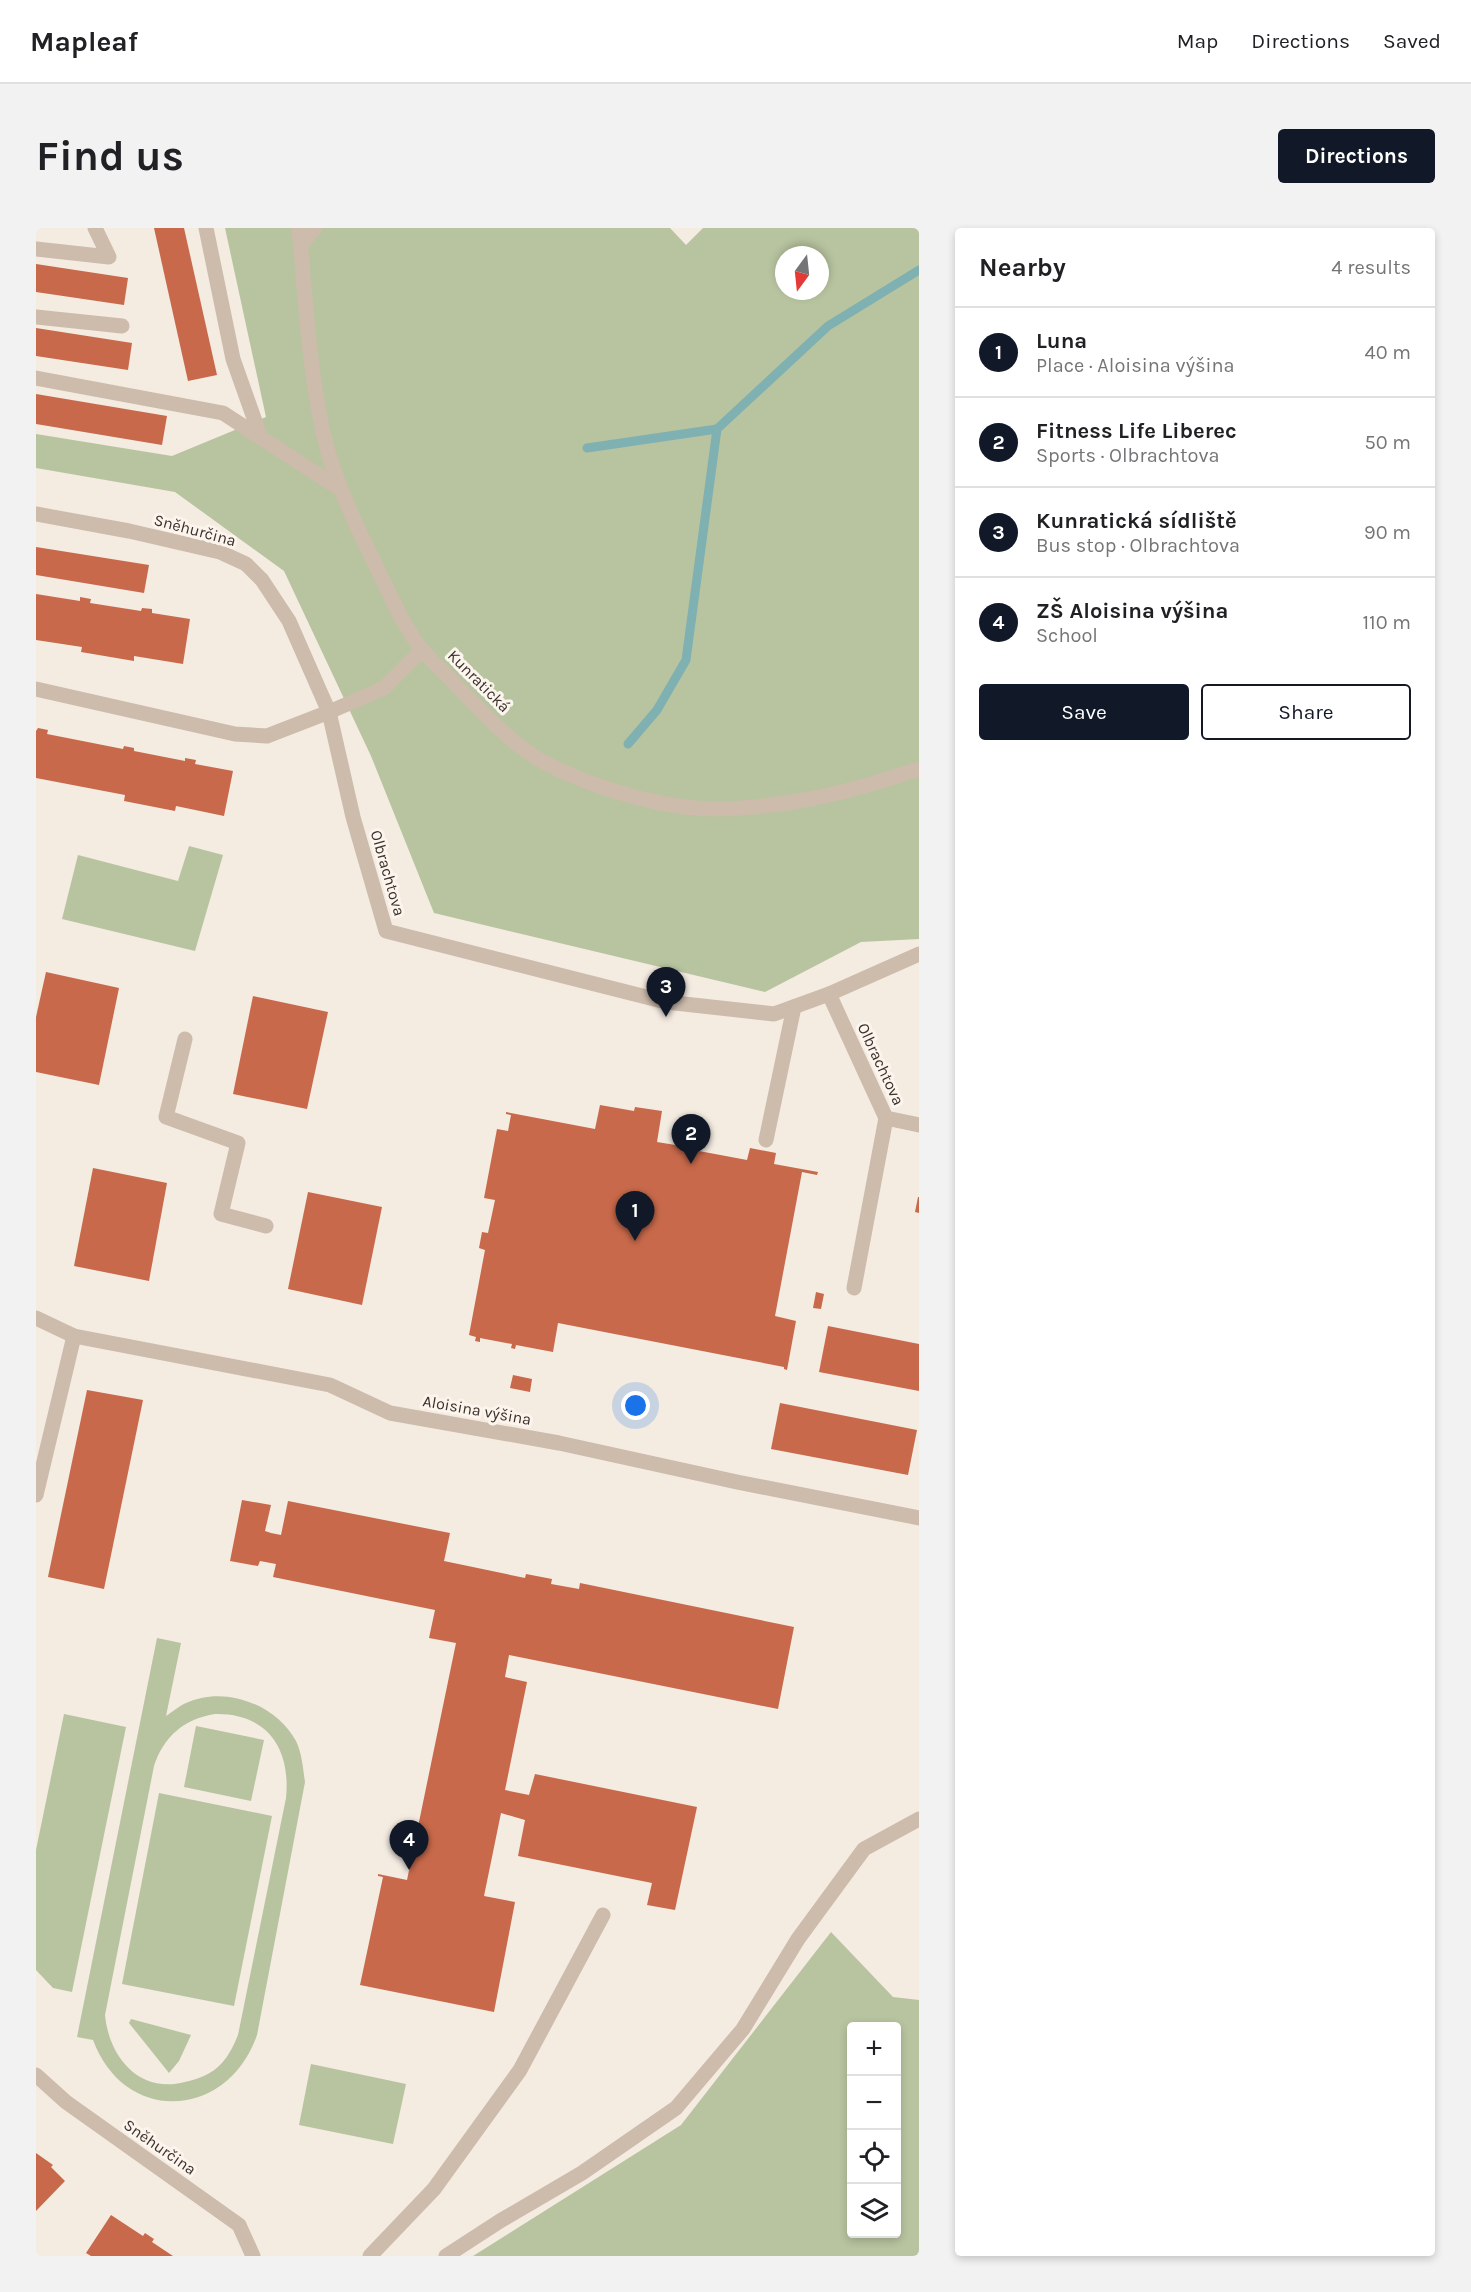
<!DOCTYPE html>
<meta charset="utf-8">
<style>
:root{--surface:#fff;--page:#f2f2f2;--text:#202124;--muted:#757577;--line:#e0e0e0;--accent:#111827}
body{margin:0;font-family:Karla,sans-serif;background:var(--page);color:var(--text)}
.controls{position:absolute;right:18px;bottom:18px;display:grid;overflow:hidden;border-radius:6px;box-shadow:0 3px 9px #0003}
.controls button{width:54px;height:54px;display:grid;place-items:center;padding:0;border:0;border-bottom:2px solid var(--line);background:var(--surface);color:var(--text);font:30px sans-serif}
.compass{position:absolute;left:739px;top:18px;width:54px;height:54px;border-radius:50%;background:var(--surface);box-shadow:0 3px 9px #0003;rotate:195deg}
.you{position:absolute;left:600px;top:1178px;width:21px;height:21px;margin:-15px;border:4px solid #fff;border-radius:50%;background:#1a73e8;box-shadow:0 0 0 9px #1a73e833}
.badge{display:grid;place-items:center;width:39px;height:39px;border-radius:50%;background:var(--accent);color:#fff;font-size:20px;font-weight:700}
.pin{position:absolute;translate:-50% -50px;filter:drop-shadow(0 2px 3px #0008)}
.pin::after{content:'';position:absolute;top:32px;width:21px;height:18px;background:inherit;clip-path:polygon(0 0,100% 0,50% 100%)}
.list{margin:0;padding:0;list-style:none}
h2{display:flex;justify-content:space-between;align-items:center;height:78px;margin:0;padding:0 24px;font-size:26px}
h2 small{font-size:20px;font-weight:400;color:var(--muted)}
.list li{display:grid;grid-template-columns:39px 1fr auto;gap:18px;align-items:center;box-sizing:border-box;height:90px;padding:0 24px;border-top:2px solid var(--line)}
.list b{display:block;font-size:22px;white-space:nowrap}
.list p{margin:0;font-size:20px;white-space:nowrap;color:var(--muted)}
.list em{font-size:20px;font-style:normal;color:var(--muted)}
.actions{display:flex;gap:12px;padding:18px 24px}
.actions a{flex:1;padding:14px 0;border:2px solid var(--accent);border-radius:6px;text-align:center;font-size:21px;color:var(--accent)}
.actions .main{background:var(--accent);color:#fff}
.icon{flex:none;width:33px;height:33px;fill:none;stroke:currentColor;stroke-width:2;stroke-linecap:round;stroke-linejoin:round}
.map{position:relative;flex:none;width:883px;height:2028px;overflow:hidden;border-radius:6px}
header{display:flex;align-items:center;gap:36px;box-sizing:border-box;height:84px;padding:0 30px;background:var(--surface);border-bottom:2px solid var(--line)}
header strong{font-size:28px}
nav{display:flex;gap:33px;margin-inline-start:auto;font-size:21px}
.intro{display:flex;align-items:center;justify-content:space-between;box-sizing:border-box;height:144px;padding:0 36px}
h1{margin:0;font-size:42px}
.button{padding:15px 27px;border-radius:6px;background:var(--accent);color:#fff;font-size:21px;font-weight:700}
main{display:flex;gap:36px;padding:0 36px}
aside{flex:1;background:var(--surface);border-radius:6px;box-shadow:0 3px 9px #0003}
.map>svg:first-child{display:block}
.green{fill:#b8c4a0;fill-rule:evenodd}
.lines{fill:none;stroke-linecap:round;stroke-linejoin:round}
.stream{stroke:#7fb0b2;stroke-width:9}
.building{fill:#c8694b}
.minor{stroke:#cdbbac;stroke-width:15}
.labels{text-anchor:middle;dominant-baseline:central;stroke-width:6;stroke-linejoin:round;paint-order:stroke}
.street-label{font-size:16px;fill:#3b302b;stroke:#fbf5ee}
</style>
<header>
<strong>Mapleaf</strong>
<nav><a>Map</a><a>Directions</a><a>Saved</a></nav>
</header>
<div class="intro"><h1>Find us</h1><a class="button">Directions</a></div>
<main>
<div class="map">
<svg width="883" height="2028" viewBox="0 0 883 2028">
<rect width="100%" height="100%" fill="#f4ebe1"/>
<!-- green -->
<g class="green">
<path d="M189,0H634L650,17L667,0H883V711L825,714L729,764L398,685L335,528L248,343L139,264L0,240V206L136,228L230,189ZM748,27H784V63H748Z"/>
<path d="M153,618L187,627L159,723L26,691L42,627L142,653Z"/>
<path d="M121,1410L145,1415L130,1488C136,1484 143,1478 150,1475C188,1457 240,1476 260,1513C266,1525 267,1541 269,1554L221,1807C192,1891 89,1898 57,1812L41,1809ZM179,1486C231,1485 255,1520 250,1570L202,1807C198,1817 193,1827 186,1835C176,1846 163,1851 149,1854C103,1866 73,1829 69,1787L118,1538C128,1508 148,1491 179,1486Z"/>
<path d="M28,1486L90,1499L36,1764L17,1760L0,1742V1622Z"/>
<path d="M160,1498L228,1512L215,1573L148,1559Z"/>
<path d="M123,1565L236,1588L198,1778L86,1756Z"/>
<path d="M795,1704L857,1769L883,1772V2028H437L645,1897ZM816,1798H860V2006H816Z"/>
<path d="M95,1791L155,1807L143,1833L133,1845L93,1795Z"/>
<path d="M275,1836L370,1856L357,1916L263,1897Z"/>
</g>
<g class="lines">
<!-- stream -->
<g class="stream">
<path d="M551,220L681,201"/>
<path d="M592,516L621,482L650,432L681,201L792,98L883,42"/>
</g>
</g>
<!-- building -->
<g class="building">
<path d="M118,0H148L181,147L152,153Z"/>
<path d="M0,36L92,50L88,77L0,64Z"/>
<path d="M0,100L96,115L92,142L0,128Z"/>
<path d="M0,166L131,188L126,217L0,196Z"/>
<path d="M0,319L113,337L108,365L0,347Z"/>
<path d="M0,366L44,373V369L55,371L54,375L105,383L106,380L116,381V385L154,391L147,436L98,428V433L45,424L46,419L0,412Z"/>
<path d="M2,500L12,502L11,506L87,521L88,518L98,520V523L149,533V530L160,532L159,536L197,543L188,588L140,578L139,583L88,573L89,567L0,550V503Z"/>
<path d="M10,744L83,760L63,857L0,844V789Z"/>
<path d="M217,768L292,784L271,881L197,866Z"/>
<path d="M564,877L598,883L599,879L626,883L621,914L664,921L663,923L711,932L714,920L740,925L738,936L782,944L781,947L766,944L739,1088L760,1093L751,1142L748,1141V1139L522,1095L517,1124L480,1117L479,1121L475,1120L476,1116L444,1110V1114L439,1113L440,1109L433,1107L449,1022L443,1020L446,1004L452,1005L459,972L448,970L461,901L472,903L475,887L470,886V884L559,901Z"/>
<path d="M57,940L131,955L113,1053L38,1038Z"/>
<path d="M272,964L346,979L326,1077L252,1061Z"/>
<path d="M882,969H883V985L879,984Z"/>
<path d="M780,1064L788,1066L785,1081L777,1080Z"/>
<path d="M792,1098L883,1116V1163L783,1144Z"/>
<path d="M477,1147L496,1151L494,1164L474,1160Z"/>
<path d="M51,1162L107,1172L68,1361L12,1349Z"/>
<path d="M744,1175L881,1202L872,1247L735,1221Z"/>
<path d="M206,1272L235,1277L229,1303L235,1305L245,1307L252,1273L414,1305L408,1333L489,1350L490,1346L516,1351L515,1356L543,1361L544,1355L758,1399L742,1481L473,1427L469,1449L491,1454L469,1562L493,1567L499,1546L661,1579L639,1682L611,1677L616,1655L482,1628L489,1592L465,1585L448,1668L479,1674L458,1784L324,1757L347,1649L342,1648V1646L371,1652L420,1415L393,1410L399,1382L237,1349L240,1336L224,1333L222,1338L194,1333Z"/>
<path d="M0,1925L17,1937L15,1939L29,1953L0,1983Z"/>
<path d="M75,1987L107,2008L109,2005L118,2011L116,2014L137,2028H55L50,2025Z"/>
</g>
<g class="lines">
<!-- minor -->
<g class="minor">
<path d="M170,0L197,131L225,210"/>
<path d="M263,0C270,73 273,154 292,224C305,267 325,308 345,348C357,373 369,401 387,423C396,434 408,444 418,455C447,484 476,518 513,537C561,561 628,581 682,581C751,580 818,563 883,541"/>
<path d="M265,17L279,0"/>
<path d="M0,21L73,29L59,0"/>
<path d="M0,89L86,98"/>
<path d="M0,150L187,185L304,261"/>
<path d="M0,286L93,303L184,324L210,336L226,352L253,393L293,484L317,589L350,703L630,774L738,786L793,766L883,726"/>
<path d="M0,461L199,506L231,508L293,484L348,460L386,422"/>
<path d="M793,766L850,890L883,897"/>
<path d="M149,811L130,889L202,915L185,986L230,998"/>
<path d="M730,912L758,779"/>
<path d="M818,1060L850,890"/>
<path d="M0,1090L38,1108L294,1157L354,1185L523,1215L701,1254L883,1290"/>
<path d="M0,1267L38,1108"/>
<path d="M0,1847L30,1874L203,1997L217,2028"/>
<path d="M334,2028L398,1961L484,1842L567,1687"/>
<path d="M410,2028L464,1993L546,1945L640,1880L707,1801L762,1711L828,1621L883,1591"/>
</g>
</g>
<g class="labels">
<!-- street labels -->
<g class="street-label">
<text transform="translate(159 302) rotate(15)">Sněhurčina</text>
<text transform="translate(443 453) rotate(45)">Kunratická</text>
<text transform="translate(352 645) rotate(74)">Olbrachtova</text>
<text transform="translate(845 836) rotate(65)">Olbrachtova</text>
<text transform="translate(441 1182) rotate(10)">Aloisina výšina</text>
<text transform="translate(124 1919) rotate(35)">Sněhurčina</text>
</g>
</g>
</svg>
<div class="controls">
<button>+</button>
<button>−</button>
<button><svg class="icon" aria-label="locate" viewBox="0 0 24 24"><circle cx="12" cy="12" r="6"/><path d="M12 2v4M12 18v4M2 12h4M18 12h4"/></svg></button>
<button><svg class="icon" aria-label="layers" viewBox="0 0 24 24"><path d="M12 4l9 5-9 5-9-5zM3 14l9 5 9-5"/></svg></button>
</div>
<svg class="compass" viewBox="-18 -18 36 36"><path d="M0-13l5 13h-10z" fill="#e53935"/><path d="M0 13l5-13h-10z" fill="#757577"/></svg>
<div class="you"></div>
<div class="pin badge" style="left:599px;top:1013px">1</div>
<div class="pin badge" style="left:655px;top:936px">2</div>
<div class="pin badge" style="left:630px;top:789px">3</div>
<div class="pin badge" style="left:373px;top:1642px">4</div>
</div>
<aside>
<h2>Nearby<small>4 results</small></h2>
<ul class="list">
<li><span class="badge">1</span><div><b>Luna</b><p>Place · Aloisina výšina</p></div><em>40 m</em></li>
<li><span class="badge">2</span><div><b>Fitness Life Liberec</b><p>Sports · Olbrachtova</p></div><em>50 m</em></li>
<li><span class="badge">3</span><div><b>Kunratická sídliště</b><p>Bus stop · Olbrachtova</p></div><em>90 m</em></li>
<li><span class="badge">4</span><div><b>ZŠ Aloisina výšina</b><p>School</p></div><em>110 m</em></li>
</ul>
<div class="actions"><a class="main">Save</a><a>Share</a></div>
</aside>
</main>
